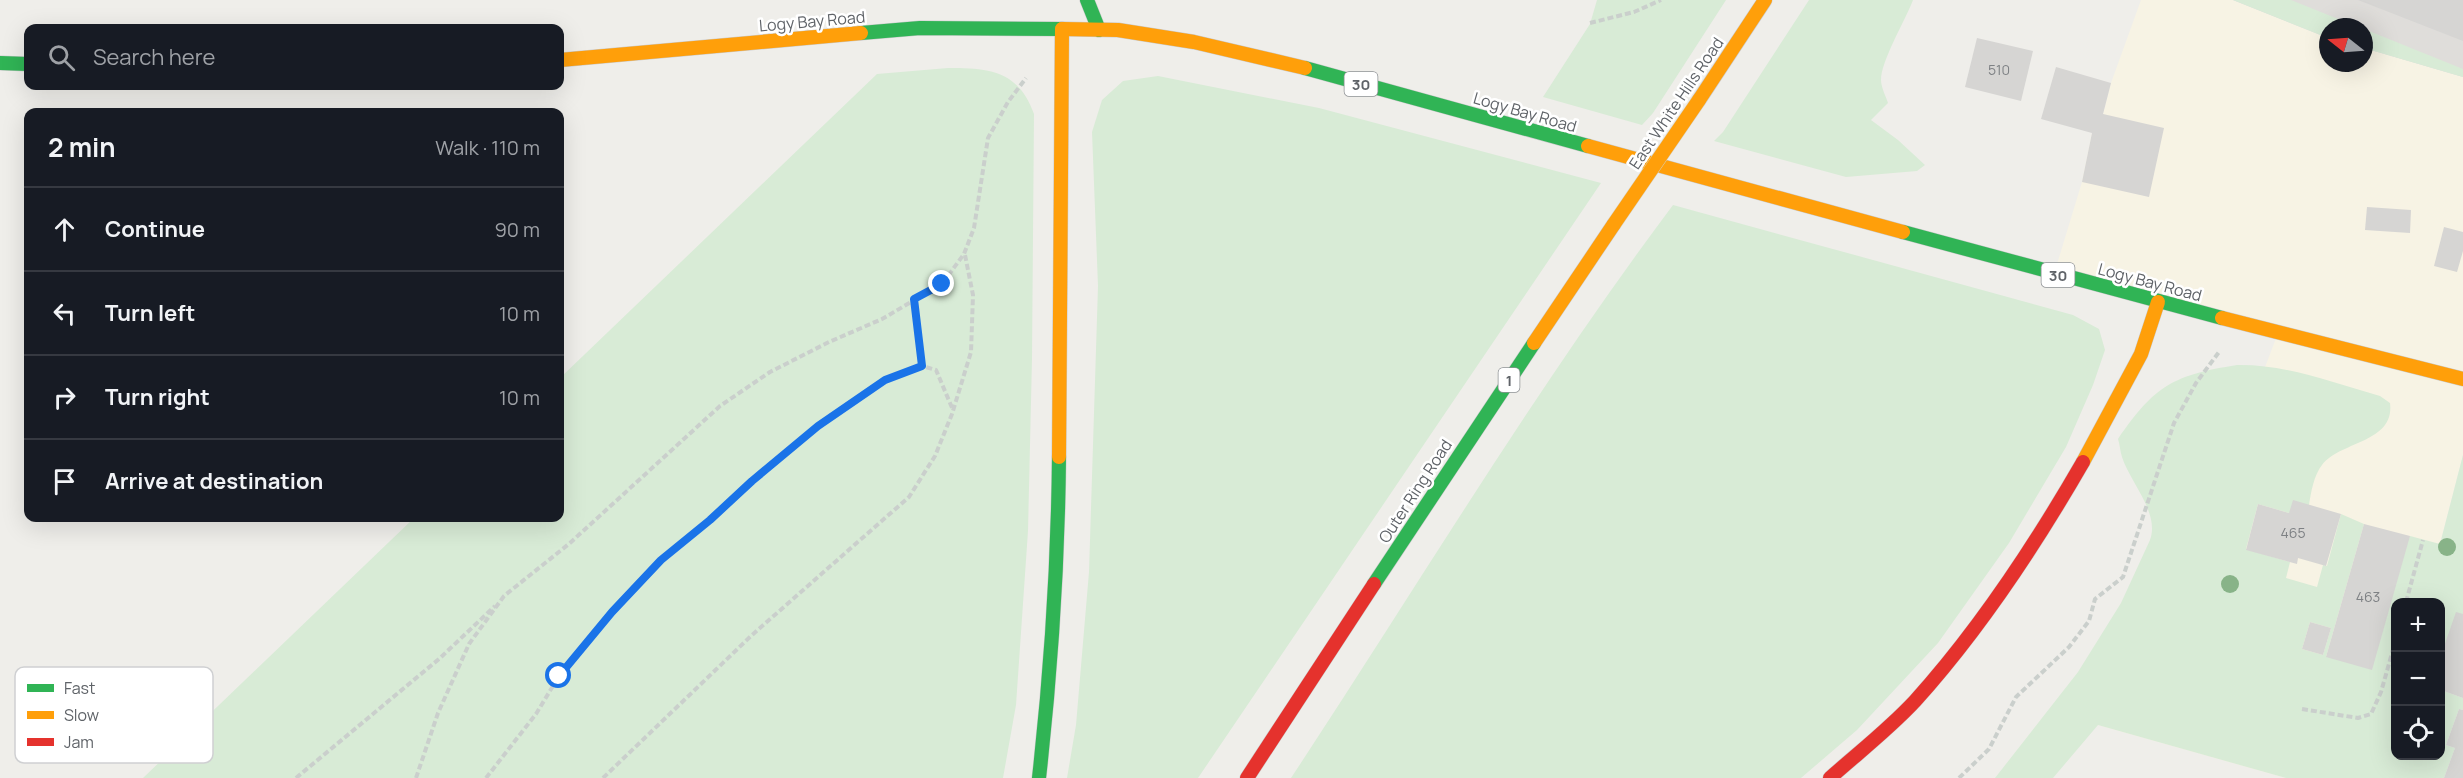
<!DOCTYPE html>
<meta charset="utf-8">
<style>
:root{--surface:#171b24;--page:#20242c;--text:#f1f3f6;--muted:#9ea1a6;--line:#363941}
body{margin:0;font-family:Manrope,sans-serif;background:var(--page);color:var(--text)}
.controls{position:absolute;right:18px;bottom:18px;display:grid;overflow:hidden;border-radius:12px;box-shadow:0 6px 24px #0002}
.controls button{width:54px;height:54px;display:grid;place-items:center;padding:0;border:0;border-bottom:2px solid var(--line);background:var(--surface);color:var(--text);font:30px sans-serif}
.compass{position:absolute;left:2319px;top:18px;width:54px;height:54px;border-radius:50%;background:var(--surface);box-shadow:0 6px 24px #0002;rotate:287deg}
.stop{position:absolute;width:18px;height:18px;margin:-14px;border:4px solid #1a73e8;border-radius:50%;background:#fff}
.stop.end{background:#1a73e8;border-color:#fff;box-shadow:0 2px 6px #0008}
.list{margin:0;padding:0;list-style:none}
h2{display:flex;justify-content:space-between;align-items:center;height:78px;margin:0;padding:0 24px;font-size:26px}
h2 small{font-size:20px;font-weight:400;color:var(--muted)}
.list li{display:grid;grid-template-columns:39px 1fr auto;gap:18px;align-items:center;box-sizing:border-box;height:84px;padding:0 24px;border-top:2px solid var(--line)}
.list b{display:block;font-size:22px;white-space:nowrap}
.list em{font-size:20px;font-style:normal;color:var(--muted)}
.icon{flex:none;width:33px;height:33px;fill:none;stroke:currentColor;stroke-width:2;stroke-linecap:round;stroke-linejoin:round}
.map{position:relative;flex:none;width:2463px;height:778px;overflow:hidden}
.search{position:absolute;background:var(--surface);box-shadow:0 6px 24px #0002;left:24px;top:24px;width:540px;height:66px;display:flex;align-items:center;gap:15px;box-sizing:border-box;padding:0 21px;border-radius:12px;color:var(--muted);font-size:22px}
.panel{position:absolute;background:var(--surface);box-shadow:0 6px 24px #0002;left:24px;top:108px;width:540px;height:414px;border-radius:12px}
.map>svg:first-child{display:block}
.commercial{fill:#f7f3e4}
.industrial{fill:#dfddda}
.green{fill:#d8ebd6;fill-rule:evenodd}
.building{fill:#d6d5d3}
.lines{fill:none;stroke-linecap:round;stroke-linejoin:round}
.fast-casing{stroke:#cacacb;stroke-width:15}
.slow-casing{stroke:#cacacb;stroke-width:15}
.jam-casing{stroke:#cacacb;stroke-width:15}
.path{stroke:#cacfcc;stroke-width:4;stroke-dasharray:6 3;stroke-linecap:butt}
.fast{stroke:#30b455;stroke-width:14}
.slow{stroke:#ff9f0a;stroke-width:14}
.jam{stroke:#e5322d;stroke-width:14}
.slow-bridge-casing{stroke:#d7ceb8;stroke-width:15;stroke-linecap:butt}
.slow-bridge{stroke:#ff9f0a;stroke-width:14}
.tree{fill:#88b388}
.route{stroke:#1a73e8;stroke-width:8}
.labels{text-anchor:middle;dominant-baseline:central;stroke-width:5;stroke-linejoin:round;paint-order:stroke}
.number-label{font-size:14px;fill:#7e8184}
.shield{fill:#fff;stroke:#8f9295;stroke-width:1.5}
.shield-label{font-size:15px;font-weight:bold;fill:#5f6368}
.street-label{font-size:16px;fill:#5f6368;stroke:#fff}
.key{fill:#fff;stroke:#cfd0d2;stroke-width:1.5}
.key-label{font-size:16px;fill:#5f6368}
</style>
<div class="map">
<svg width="2463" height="778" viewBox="0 0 2463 778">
<rect width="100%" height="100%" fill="#efeeea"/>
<!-- commercial -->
<path class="commercial" d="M2141,0H2233L2328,38V63H2364V48L2463,77V455L2425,602H2396L2395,713L2379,778H2286L2098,725L2173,609L2278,333L2054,274L2082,182L2092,133L2103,114L2111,83Z"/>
<!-- industrial -->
<path class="industrial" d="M2233,0H2463V77L2364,48V27H2328V38Z"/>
<!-- green -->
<g class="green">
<path d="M1597,0H1726L1653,113L1642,125L1543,97L1590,24Z"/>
<path d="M1809,0H1913C1905,21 1881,61 1881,80C1881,87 1886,97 1888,103L1871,120L1898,140L1925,165L1917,171L1846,177L1714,141L1723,132Z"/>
<path d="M2233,0H2291L2358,27H2328V38Z"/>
<path d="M2364,29L2463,69V77L2364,48Z"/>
<path d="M948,68C989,68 1018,70 1034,114L1032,359L1028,531L1016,705L1003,778H143L414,518H560V378L877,74Z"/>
<path d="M1158,76L1319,108L1601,183L1198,778H1067L1076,725L1089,572L1098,286L1092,132L1102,100L1123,81Z"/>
<path d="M1673,205L2073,315L2099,329L2105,350L2093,385L2066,447L2009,543L1938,643L1857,730L1801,778H1291C1417,587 1535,389 1673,205Z"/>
<path d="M2237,365C2286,364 2333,383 2380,396L2390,403C2395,443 2340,441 2322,465C2314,475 2311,492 2309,505L2289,513L2258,504L2246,549L2290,562L2286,578L2317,587L2323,565L2327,566L2341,514L2364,524L2326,657L2410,536L2440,544L2463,455V614L2441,658L2440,602H2396V756H2440L2441,674L2445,676L2441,690L2463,698V710L2459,709L2446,745L2455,748L2444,778H2286L2098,725L2053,778H1995L2078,672L2121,603L2150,540C2160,513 2130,482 2122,457C2120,451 2120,445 2118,439C2155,385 2174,375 2237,365ZM2310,622L2331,628L2323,655L2302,649Z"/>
</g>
<!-- building -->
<g class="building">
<path d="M2358,0H2463V41Z"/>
<path d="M1977,38L2033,51L2021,101L1965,87Z"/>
<path d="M2056,67L2111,83L2103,114L2164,128L2149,197L2082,182L2092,133L2041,119Z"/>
<path d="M2367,207L2411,210L2410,233L2365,230Z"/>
<path d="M2444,227L2463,232V251L2457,272L2434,266Z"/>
<path d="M2293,500L2341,514L2326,566L2298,558L2297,564L2246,550L2258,504L2289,513Z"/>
<path d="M2364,524L2410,536L2372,670L2326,657Z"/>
<path d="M2456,612L2463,614V698L2441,690L2445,676L2440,674V658Z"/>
<path d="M2310,622L2331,628L2323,655L2302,649Z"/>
<path d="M2459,709L2463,710V778H2444L2455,748L2446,745Z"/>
</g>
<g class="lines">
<!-- fast casing -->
<g class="fast-casing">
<g id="fast">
<path d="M1087,0L1099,30"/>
<path d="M861,33L920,28L1062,29"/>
<path d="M0,63L28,64"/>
<path d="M1305,68L1588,146"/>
<path d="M1903,232L2222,318"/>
<path d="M1374,584L1534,343"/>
<path d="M1039,778C1051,671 1058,565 1059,457"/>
</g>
</g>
<!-- slow casing -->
<g class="slow-casing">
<g id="slow">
<path d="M1062,29L1118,30L1194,42L1305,68"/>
<path d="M560,60L861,33"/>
<path d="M1699,100L1765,0"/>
<path d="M1588,146L1903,232"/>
<path d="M2222,318L2463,379"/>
<path d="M1534,343L1614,224"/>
<path d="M1059,457L1062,29"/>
<path d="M2083,462L2141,354L2158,302"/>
</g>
</g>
<!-- jam casing -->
<g class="jam-casing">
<g id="jam">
<path d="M1247,778L1374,584"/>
<path d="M1830,778C1858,753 1889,729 1915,701C1980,629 2034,547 2083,462"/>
</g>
</g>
<!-- path -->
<g class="path">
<path d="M1590,23L1634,12L1661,0"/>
<path d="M914,299L922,366"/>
<path d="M2406,602L2423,540"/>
<path d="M2302,709L2358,718L2371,714L2381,692L2396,639"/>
<path d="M296,778L439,659L495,606"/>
<path d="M416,778L438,713L469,644L504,596L570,543L720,406L770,372L829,342L882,319L942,284L964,254L974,228L988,138L1008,102L1026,78"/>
<path d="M486,778L536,714L559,676L612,612L661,560L817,426L885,380L922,366L936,370L953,410"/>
<path d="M603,778L752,635L909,497L935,456L952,414L971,352L973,295L965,255"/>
<path d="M1959,778L1989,749L2016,697L2069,647L2089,621L2095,599L2123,577L2174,423L2196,383L2219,352"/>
</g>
<!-- fast -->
<use href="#fast" class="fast"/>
<!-- slow -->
<use href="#slow" class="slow"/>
<!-- jam -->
<use href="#jam" class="jam"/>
<!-- slow-bridge casing -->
<g class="slow-bridge-casing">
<path id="slow-bridge" d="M1614,224L1699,100"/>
</g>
<!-- slow-bridge -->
<use href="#slow-bridge" class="slow-bridge"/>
</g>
<!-- trees -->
<g class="tree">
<circle cx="2447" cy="547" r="9"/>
<circle cx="2230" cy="584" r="9"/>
</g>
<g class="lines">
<!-- route -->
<path class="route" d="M559,676L612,612L661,560L710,520L752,481L818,426L885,380L922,366L914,299L942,284"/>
</g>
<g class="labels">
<!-- number labels -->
<g class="number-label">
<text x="1999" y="69">510</text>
<text x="2293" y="532">465</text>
<text x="2368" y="596">463</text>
</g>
<!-- shield labels -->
<g class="shield">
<rect x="1344.5" y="72" width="33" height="24" rx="4.5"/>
<rect x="2041.5" y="263" width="33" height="24" rx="4.5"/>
<rect x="1498.5" y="368" width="21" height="24" rx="4.5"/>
</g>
<g class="shield-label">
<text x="1361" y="84">30</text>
<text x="2058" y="275">30</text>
<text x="1509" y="380">1</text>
</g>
<!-- street labels -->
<g class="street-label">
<text transform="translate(812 21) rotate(-5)">Logy Bay Road</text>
<text transform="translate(1676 103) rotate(-56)">East White Hills Road</text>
<text transform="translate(1525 112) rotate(16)">Logy Bay Road</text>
<text transform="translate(2150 282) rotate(15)">Logy Bay Road</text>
<text transform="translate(1415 491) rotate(-57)">Outer Ring Road</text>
</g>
</g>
<!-- legend -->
<rect x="15" y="667" width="198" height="96" rx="9" class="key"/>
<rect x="27" y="684" width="27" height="8" fill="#30b455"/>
<rect x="27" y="711" width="27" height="8" fill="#ff9f0a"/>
<rect x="27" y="738" width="27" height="8" fill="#e5322d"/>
<g class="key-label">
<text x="64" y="694">Fast</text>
<text x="64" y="721">Slow</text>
<text x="64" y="748">Jam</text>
</g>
</svg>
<div class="controls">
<button>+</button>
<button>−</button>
<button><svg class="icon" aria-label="locate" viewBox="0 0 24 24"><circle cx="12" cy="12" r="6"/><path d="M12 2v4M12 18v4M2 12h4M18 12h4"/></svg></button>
</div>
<svg class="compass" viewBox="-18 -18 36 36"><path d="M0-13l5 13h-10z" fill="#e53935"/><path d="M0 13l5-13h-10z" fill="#9ea1a6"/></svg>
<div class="stop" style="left:559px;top:676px"></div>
<div class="stop end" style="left:942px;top:284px"></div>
<div class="search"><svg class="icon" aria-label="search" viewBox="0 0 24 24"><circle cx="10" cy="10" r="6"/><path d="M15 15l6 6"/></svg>Search here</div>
<section class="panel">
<h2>2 min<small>Walk · 110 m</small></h2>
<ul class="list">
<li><svg class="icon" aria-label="ahead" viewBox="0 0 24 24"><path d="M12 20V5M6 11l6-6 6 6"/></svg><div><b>Continue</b></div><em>90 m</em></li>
<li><svg class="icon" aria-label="left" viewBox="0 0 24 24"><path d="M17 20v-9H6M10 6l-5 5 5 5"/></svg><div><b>Turn left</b></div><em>10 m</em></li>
<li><svg class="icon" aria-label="right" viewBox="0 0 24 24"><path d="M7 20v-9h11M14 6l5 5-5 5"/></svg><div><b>Turn right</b></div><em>10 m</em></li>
<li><svg class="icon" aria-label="arrive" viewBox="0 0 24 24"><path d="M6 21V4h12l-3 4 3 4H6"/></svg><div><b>Arrive at destination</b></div></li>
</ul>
</section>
</div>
